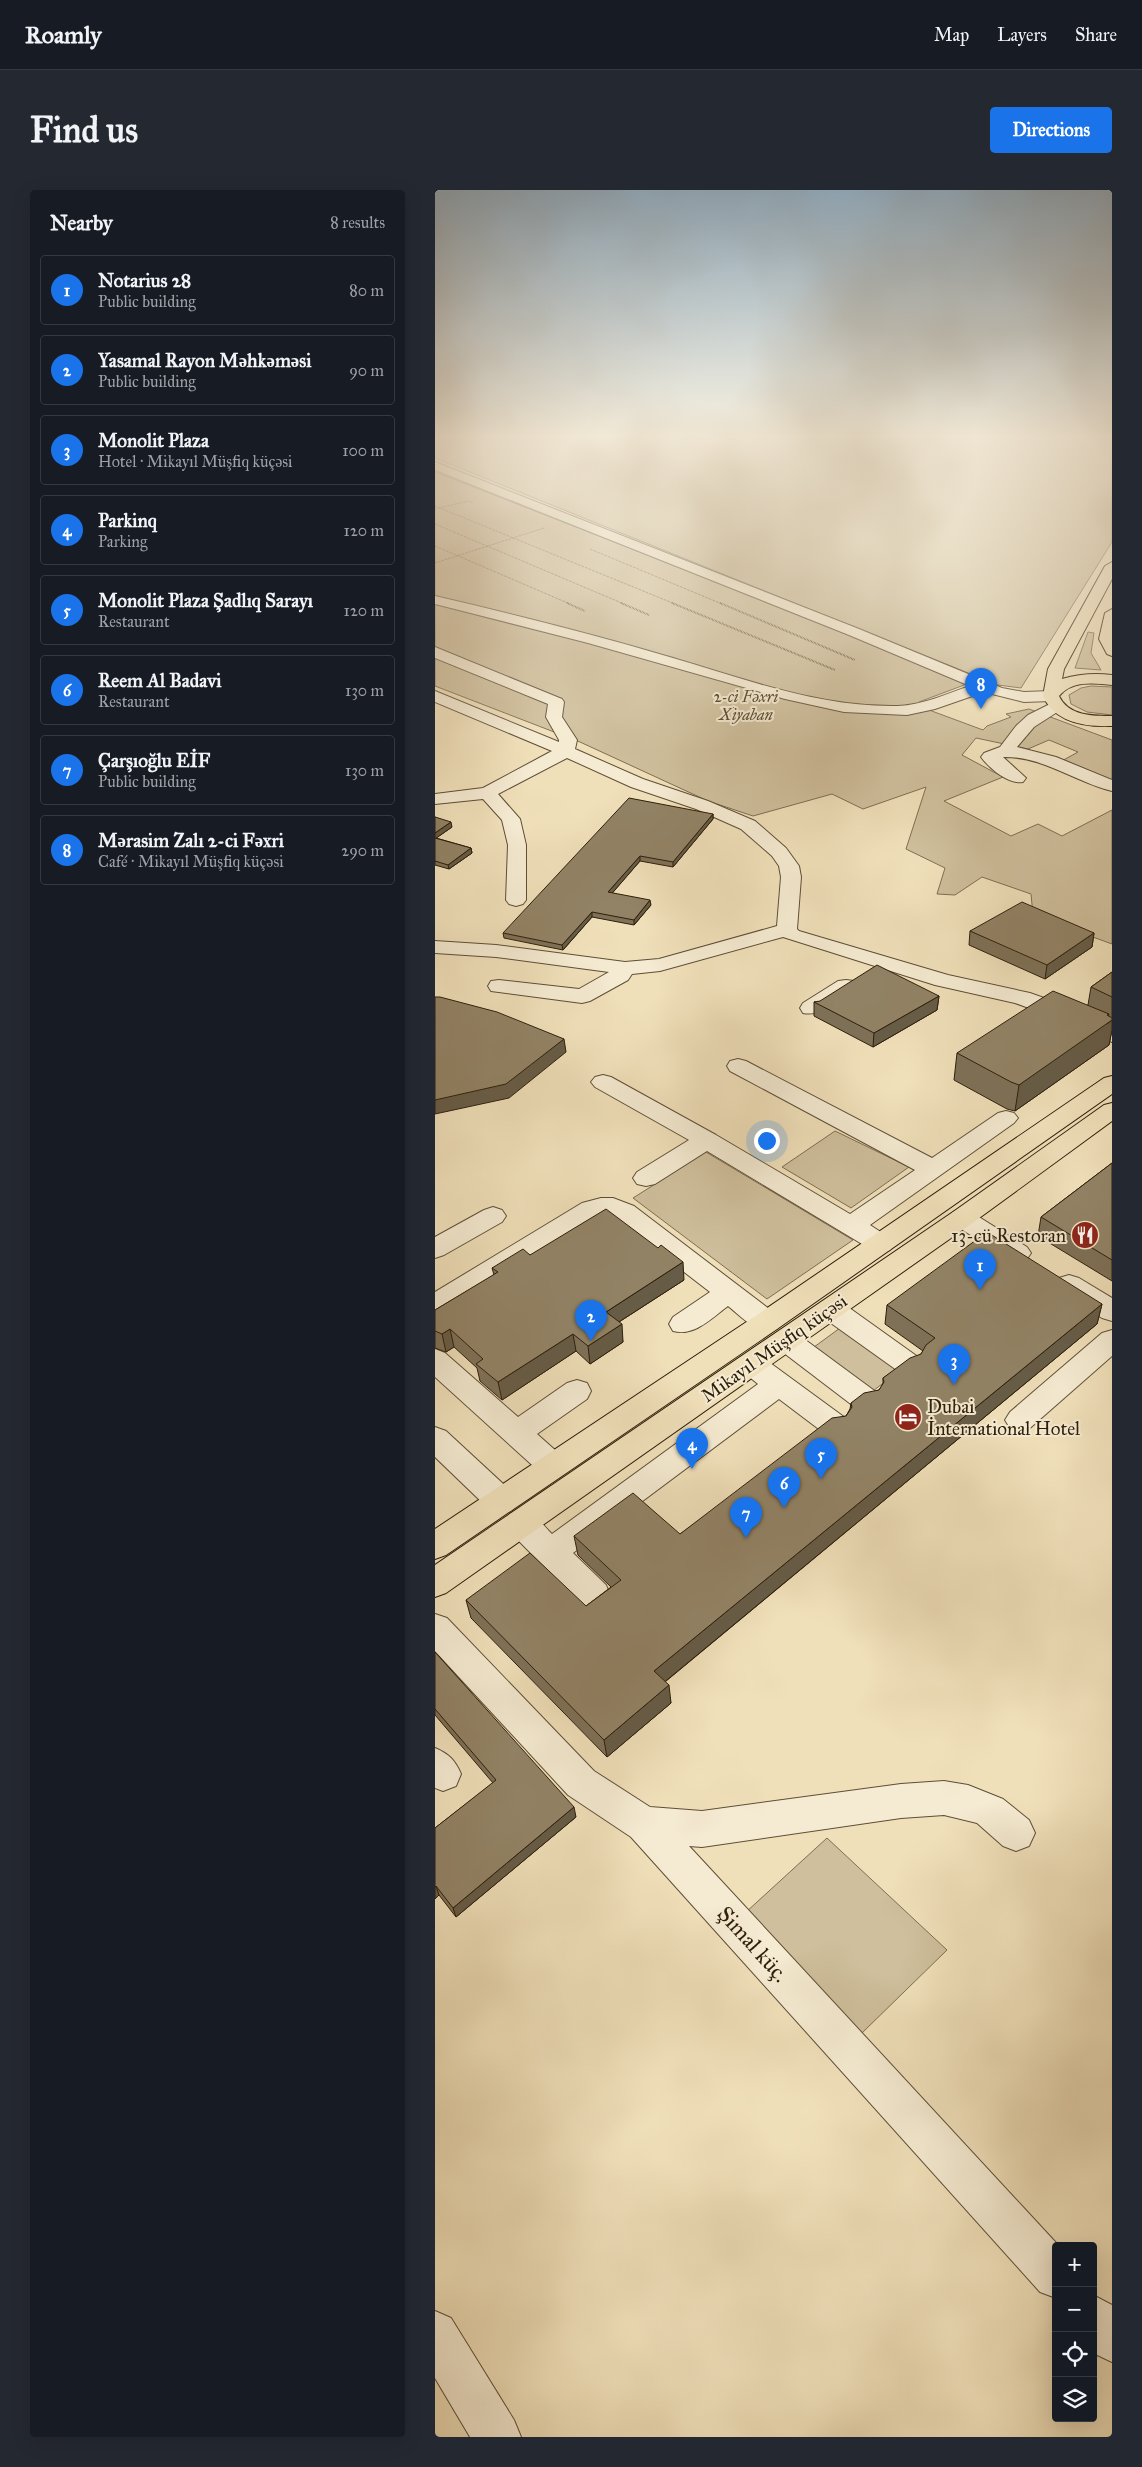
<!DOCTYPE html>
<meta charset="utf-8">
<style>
:root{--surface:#171b24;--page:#242831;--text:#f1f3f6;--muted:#9ea1a6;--line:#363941;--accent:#1a73e8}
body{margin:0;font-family:"IM FELL Great Primer",serif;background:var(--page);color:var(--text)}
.controls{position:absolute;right:15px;bottom:15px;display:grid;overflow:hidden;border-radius:5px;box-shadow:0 5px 20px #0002}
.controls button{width:45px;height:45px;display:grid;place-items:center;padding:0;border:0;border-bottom:1px solid var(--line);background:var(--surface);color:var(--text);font:25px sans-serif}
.you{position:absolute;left:331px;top:950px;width:18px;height:18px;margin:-12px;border:4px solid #fff;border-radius:50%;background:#1a73e8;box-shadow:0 0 0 8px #1a73e833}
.badge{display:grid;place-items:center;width:32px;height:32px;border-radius:50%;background:var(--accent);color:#fff;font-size:16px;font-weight:700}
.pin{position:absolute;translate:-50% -41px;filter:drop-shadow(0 1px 2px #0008)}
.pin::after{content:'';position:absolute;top:26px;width:18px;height:15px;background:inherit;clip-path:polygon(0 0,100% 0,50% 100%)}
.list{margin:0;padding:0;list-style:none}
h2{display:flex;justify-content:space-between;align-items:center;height:65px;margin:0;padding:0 20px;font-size:21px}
h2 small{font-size:16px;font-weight:400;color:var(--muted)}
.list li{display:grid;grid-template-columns:32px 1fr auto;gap:15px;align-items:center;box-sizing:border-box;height:70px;margin:0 10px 10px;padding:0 10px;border:1px solid var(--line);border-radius:5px}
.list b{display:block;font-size:19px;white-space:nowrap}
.list p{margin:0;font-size:16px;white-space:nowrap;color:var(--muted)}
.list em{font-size:16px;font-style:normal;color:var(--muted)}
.icon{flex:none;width:28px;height:28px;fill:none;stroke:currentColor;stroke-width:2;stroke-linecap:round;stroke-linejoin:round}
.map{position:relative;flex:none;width:677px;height:2247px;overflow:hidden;border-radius:5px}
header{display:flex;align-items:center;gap:30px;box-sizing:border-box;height:70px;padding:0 25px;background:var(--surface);border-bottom:1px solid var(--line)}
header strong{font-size:24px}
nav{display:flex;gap:28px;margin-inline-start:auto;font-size:18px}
.intro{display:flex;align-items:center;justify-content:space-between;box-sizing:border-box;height:120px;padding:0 30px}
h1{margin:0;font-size:35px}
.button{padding:12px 22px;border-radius:5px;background:var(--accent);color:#fff;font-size:18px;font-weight:700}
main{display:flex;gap:30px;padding:0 30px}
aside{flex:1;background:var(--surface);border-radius:5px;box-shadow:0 5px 20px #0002}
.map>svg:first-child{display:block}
.green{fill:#cfbf9c;stroke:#7e6e53}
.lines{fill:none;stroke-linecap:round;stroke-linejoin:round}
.minor-casing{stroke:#5e4e36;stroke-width:2}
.major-casing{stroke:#2d1e0a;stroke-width:2}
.path-far1{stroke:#2d1e0a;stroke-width:1;stroke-dasharray:0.5 1;stroke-linecap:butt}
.path{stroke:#2d1e0a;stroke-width:2;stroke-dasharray:0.5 1;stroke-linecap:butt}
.minor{fill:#f5ebd2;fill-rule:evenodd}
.major{fill:#f0e0ba;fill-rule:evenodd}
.wall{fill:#7e7158;stroke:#2d1e0a}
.shaded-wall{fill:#665c47;stroke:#2d1e0a}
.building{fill:#928366;stroke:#2d1e0a}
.labels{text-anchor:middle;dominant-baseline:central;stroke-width:4;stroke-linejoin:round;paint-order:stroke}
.far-park-label{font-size:16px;font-style:italic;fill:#5e4e36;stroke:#f5ebd2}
.poi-label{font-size:19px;fill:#2d1e0a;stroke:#f5ebd2;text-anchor:end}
.street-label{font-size:19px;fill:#2d1e0a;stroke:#f5ebd2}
.near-street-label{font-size:22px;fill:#2d1e0a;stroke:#f5ebd2}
</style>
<header>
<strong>Roamly</strong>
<nav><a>Map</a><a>Layers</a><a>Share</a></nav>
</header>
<div class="intro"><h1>Find us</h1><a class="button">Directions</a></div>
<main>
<aside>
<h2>Nearby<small>8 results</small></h2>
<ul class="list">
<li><span class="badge">1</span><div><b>Notarius 28</b><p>Public building</p></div><em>80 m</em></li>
<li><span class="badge">2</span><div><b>Yasamal Rayon Məhkəməsi</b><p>Public building</p></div><em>90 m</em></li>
<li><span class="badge">3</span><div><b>Monolit Plaza</b><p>Hotel · Mikayıl Müşfiq küçəsi</p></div><em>100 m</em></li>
<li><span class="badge">4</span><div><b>Parkinq</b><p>Parking</p></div><em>120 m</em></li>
<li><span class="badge">5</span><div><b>Monolit Plaza Şadlıq Sarayı</b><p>Restaurant</p></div><em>120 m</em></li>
<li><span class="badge">6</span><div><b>Reem Al Badavi</b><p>Restaurant</p></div><em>130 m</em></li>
<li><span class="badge">7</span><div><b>Çarşıoğlu EİF</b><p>Public building</p></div><em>130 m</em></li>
<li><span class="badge">8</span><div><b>Mərasim Zalı 2-ci Fəxri</b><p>Café · Mikayıl Müşfiq küçəsi</p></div><em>290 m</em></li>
</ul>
</aside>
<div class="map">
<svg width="677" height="2247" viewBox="0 0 677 2247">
<rect width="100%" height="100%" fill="#f0e0ba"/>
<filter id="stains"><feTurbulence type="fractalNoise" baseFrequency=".004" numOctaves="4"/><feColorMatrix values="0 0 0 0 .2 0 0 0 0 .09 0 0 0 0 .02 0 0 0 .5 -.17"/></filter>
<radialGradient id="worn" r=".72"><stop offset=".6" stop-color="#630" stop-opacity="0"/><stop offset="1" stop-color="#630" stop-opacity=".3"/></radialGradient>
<!-- green -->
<g class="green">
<path d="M0,245H677V352L586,498L563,495L0,268Z"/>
<path d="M0,282L537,492L484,512L486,517L548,540L552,536L576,527L571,524L594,519L677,550V592L625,572L643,562L614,550L593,559L541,548L527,565L568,587L509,611L576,646L603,634L627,646L677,620V754L598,725L596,704L547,687L520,705L502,704L510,678L471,659L491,597L428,619L397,604L318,626L273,611L145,552L0,496Z"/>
<path d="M653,442L659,443L656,463L666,480L640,478Z"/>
<path d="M656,496L677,497V525L652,522L636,514L634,505L646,498Z"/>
<path d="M400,941L474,977L416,1018L347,977Z"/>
<path d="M271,962L418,1050L332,1109L198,1008Z"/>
<path d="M405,1138L464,1181L434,1204L375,1160Z"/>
<path d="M392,1648L512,1760L427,1843L310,1723Z"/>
</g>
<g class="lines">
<!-- minor casing -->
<g class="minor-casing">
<g id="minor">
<path d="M0,272L424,439L567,498L589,502L616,501L624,506L616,511L589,512L549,502L500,519L472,525L409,522L350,509L153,453L0,414V406C77,424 154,443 231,466C304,487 384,518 463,516C488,515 511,504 535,496L414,445L0,280Z"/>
<path d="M0,457L127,509L129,512L127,527L142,550L140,559L208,589L273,611L320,631L351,658L364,676L366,687L362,739L364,741L513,785L595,803L640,819L677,837V852L624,829L580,813L500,795L348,747L225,781L197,784L193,790L155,811L147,813L56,801L53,796L56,791L64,790L144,799L174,782L61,767L0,763V751L61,755L190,772L224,769L342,736L346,687L344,676L337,666L306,639L261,619L196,597L132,568L63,604L85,629L91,655V710L88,714L81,716L74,714L71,710L73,655L67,630L48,609L0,614V604L48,598L117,561L0,512V501L124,552V550L111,527L113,514L0,468Z"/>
<path d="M621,511L627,513L629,516L627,519L599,537L582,557L621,567L677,590V601C640,592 608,566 568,567L591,588L588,592C574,595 554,578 546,567L549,563L565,557L581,536L593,525Z"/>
<path d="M411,790L419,791L422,796L419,801C404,810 386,827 368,823L365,818L368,813L403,791Z"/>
<path d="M303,869L311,871L497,968L563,923L571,921L579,923L583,928L579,933L435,1035L455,1048L459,1054L455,1060L446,1063L437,1060L272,961L220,994L211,996L202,994L198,988L202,982L254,950L160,897L156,892L160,887L168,885L176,887L281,945L415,1024L480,980L295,881L292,876L295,871Z"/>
<path d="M166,1008H178L199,1016L342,1125L346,1132L342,1139C322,1145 308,1128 293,1116C277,1128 259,1147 238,1141L234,1134L238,1127L275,1102L174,1024L165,1025L10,1122L0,1125V1102L147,1013Z"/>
<path d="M58,1017L67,1020L71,1026L67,1032L9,1065L0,1068V1047L49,1020Z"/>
<path d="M527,1019L536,1022L592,1057L596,1063L592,1069L583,1072L574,1069L518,1034L514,1028L518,1022Z"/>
<path d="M634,1085L644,1088L677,1108V1131L667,1128L624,1102L621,1095L624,1088Z"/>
<path d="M396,1109L406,1112L483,1167L487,1174L483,1181L473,1185L463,1181L386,1126L382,1119L386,1112Z"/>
<path d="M351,1140L361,1143L441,1202L446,1210L441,1218L431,1221L421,1218L341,1157L337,1150L341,1143Z"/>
<path d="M677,1140V1166L595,1238L585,1241L575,1238L570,1230L575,1222L667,1143Z"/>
<path d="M0,1159L10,1163L83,1227L132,1193L142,1190L152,1193L156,1201L152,1209L102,1244L129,1268L133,1276L129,1284L118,1288L107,1284L0,1187Z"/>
<path d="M317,1163L327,1167L409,1227L414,1235L409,1243L399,1246L389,1243L344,1209L138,1363L171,1395L175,1405L171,1415L159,1419L147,1415L75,1342L70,1333L75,1324C96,1317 103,1330 117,1344L323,1194L307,1181L303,1174L307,1167Z"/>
<path d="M0,1237L11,1241L77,1302L81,1311L77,1320L66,1324L55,1320L0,1267Z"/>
<path d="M0,1424L12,1428L159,1581L215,1617L267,1621L466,1594L509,1591L533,1595L568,1609L594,1630L600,1643L594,1656L581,1661L568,1656L542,1633L509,1625L466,1628L267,1657L254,1656L624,2056H621V2108L605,2102L196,1647L133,1605L0,1461Z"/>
<path d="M0,1558C14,1564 20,1570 26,1584L21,1596L8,1601L0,1598Z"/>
<path d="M658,2105L677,2115V2172L658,2163Z"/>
<path d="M0,2121L16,2128L79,2230L86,2247H35L0,2188Z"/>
</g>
</g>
<!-- major casing -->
<g class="major-casing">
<g id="major">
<path d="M677,372V389L629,479L627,489C644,484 660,483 677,485V495C659,493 637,490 624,506C633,526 658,526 677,526V536C650,537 620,533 608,506L613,479L670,376Z"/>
<path d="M677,419V466L672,464L664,449L670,423Z"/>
<path d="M677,886V904L342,1139L11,1365L0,1369V1339L322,1125L669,888Z"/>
<path d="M677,913V931L536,1034L11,1403L0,1407V1375L518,1022L669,915Z"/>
</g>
</g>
<!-- path-far1 -->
<g class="path-far1">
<path d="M0,316L240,414"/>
<path d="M0,319L33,311L38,313"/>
<path d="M0,334L189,414"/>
<path d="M0,356L135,414"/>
<path d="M155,359L287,414"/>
<path d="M0,373L109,338"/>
</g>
<!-- path -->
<g class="path">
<path d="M132,413L150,421"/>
<path d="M186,413L214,425"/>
<path d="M237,413L400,480"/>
<path d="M285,413L420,470"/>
</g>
<!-- minor -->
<use href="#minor" class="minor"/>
<!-- major -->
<use href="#major" class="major"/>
</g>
<!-- wall -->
<g class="wall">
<path d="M278,624V629L238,677L205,671L177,703L216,715L199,735L157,727L128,760L69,748L68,743Z"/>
<path d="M0,627L17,637L1,648L36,658L37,663L14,679L0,675Z"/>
<path d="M535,741L659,743L657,757L610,789L534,755Z"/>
<path d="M677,782V840L674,855L580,921L572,919L519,890L522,863L653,815L656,797Z"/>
<path d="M504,806L502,820L438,857L379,826V812Z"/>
<path d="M677,973V1091L603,1046L606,1027Z"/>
<path d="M95,1065L249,1090L184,1132L188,1152L155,1174L141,1161L67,1210L45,1191L42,1178L19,1157L11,1162L0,1158V1120L59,1085L57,1078Z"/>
<path d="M667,1114L662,1134L230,1492L236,1513L172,1567L36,1428L31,1410L151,1416L176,1397L143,1365L139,1346L245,1344L411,1226L415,1219L416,1213L444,1200L448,1194V1188L486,1164L488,1161L450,1134L452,1115Z"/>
<path d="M0,1462L141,1627L21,1727L4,1705L0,1709V1638L58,1593L0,1525Z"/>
</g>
<!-- shaded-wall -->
<g class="shaded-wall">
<path d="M278,624V629L238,677V672Z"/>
<path d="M16,632L17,637L0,649V643Z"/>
<path d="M36,658L37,663L14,679L13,675Z"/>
<path d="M205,666V671L174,707L173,702Z"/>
<path d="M215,710L216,715L199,735V730Z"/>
<path d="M157,722V727L128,760L127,755Z"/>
<path d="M659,743L657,757L610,789L612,775Z"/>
<path d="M504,806L502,820L438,857L439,843Z"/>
<path d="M674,824L672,834L677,830V840L674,855L580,921L584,895Z"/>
<path d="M129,849L131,862L74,908L0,924V910Z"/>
<path d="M248,1072L249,1090L173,1139L171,1122Z"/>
<path d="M667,1114L662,1134L221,1499L219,1481Z"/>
<path d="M187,1134L188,1152L155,1174L153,1156Z"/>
<path d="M15,1139L19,1157L11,1162L7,1144Z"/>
<path d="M138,1144L141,1161L67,1210L63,1192Z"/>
<path d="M234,1495L236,1513L172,1567L169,1550Z"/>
<path d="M139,1617L141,1627L21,1727L18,1718Z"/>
<path d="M1,1696L4,1705L0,1709V1697Z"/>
</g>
<!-- building -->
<g class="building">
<path d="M194,608L278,624L238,672L205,666L173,702L215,710L199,730L157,722L127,755L68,743Z"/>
<path d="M0,627L16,632L0,643Z"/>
<path d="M0,648L36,658L13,675L0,671Z"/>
<path d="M587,712L659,743L612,775L535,741Z"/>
<path d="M442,775L504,806L439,843L379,812L385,811Z"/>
<path d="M677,782V807L656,797Z"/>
<path d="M618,801L674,824L672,825L677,828V830L584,895L576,892L522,863Z"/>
<path d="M0,807H5L62,822L129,849L71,894L0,910Z"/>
<path d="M677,973V1070L606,1027Z"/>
<path d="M171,1019L223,1058L226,1055L248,1072L171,1122L187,1134L153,1156L138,1144L63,1192L41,1174L48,1169L15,1139L7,1144L0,1141V1120L63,1082L57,1078L88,1059L95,1065Z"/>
<path d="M552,1042L667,1114L219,1481L234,1495L169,1550L31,1410L95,1363L151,1416L186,1390L139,1346L198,1303L245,1344L397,1228L411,1226L417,1217L416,1213L429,1203L444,1200L449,1192L448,1188L475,1168L486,1164L491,1155L500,1148L452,1115Z"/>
<path d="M0,1462L139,1617L18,1718L1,1696L0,1697V1638L61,1590L0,1519Z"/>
</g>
<!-- sky -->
<linearGradient id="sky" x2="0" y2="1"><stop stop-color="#91abbe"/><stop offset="0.44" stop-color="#f8f1e0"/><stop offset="1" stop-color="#f8f1e0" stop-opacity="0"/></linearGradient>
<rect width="677" height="560" fill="url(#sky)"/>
<!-- icons -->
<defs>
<g id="restaurant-disc" transform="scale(1.4375)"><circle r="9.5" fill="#8f2418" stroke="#f5ebd2"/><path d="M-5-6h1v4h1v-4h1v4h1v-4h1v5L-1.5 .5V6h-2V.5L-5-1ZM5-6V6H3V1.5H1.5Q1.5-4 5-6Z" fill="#fff"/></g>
<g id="hotel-disc" transform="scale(1.4375)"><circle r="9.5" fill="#8f2418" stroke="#f5ebd2"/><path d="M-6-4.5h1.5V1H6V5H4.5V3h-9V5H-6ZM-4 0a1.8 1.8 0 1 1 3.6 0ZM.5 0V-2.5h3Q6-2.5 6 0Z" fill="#fff"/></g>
</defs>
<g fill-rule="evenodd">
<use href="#restaurant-disc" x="650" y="1045"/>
<use href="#hotel-disc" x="473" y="1227"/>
</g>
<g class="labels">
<!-- far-park labels -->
<g class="far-park-label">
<text x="311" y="506">2-ci Fəxri<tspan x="311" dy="18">Xiyaban</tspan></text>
</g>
<!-- poi labels -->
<g class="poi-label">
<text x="631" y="1045">13-cü Restoran</text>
<text x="492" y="1216" text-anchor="start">Dubai<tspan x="492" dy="22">İnternational Hotel</tspan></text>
</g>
<!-- street labels -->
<g class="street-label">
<text transform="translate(339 1158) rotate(-35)">Mikayıl Müşfiq küçəsi</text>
</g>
<!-- near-street labels -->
<g class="near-street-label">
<text transform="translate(318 1754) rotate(48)">Şimal küç.</text>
</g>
</g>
<rect width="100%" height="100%" filter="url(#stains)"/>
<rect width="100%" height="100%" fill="url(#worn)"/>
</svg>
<div class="controls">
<button>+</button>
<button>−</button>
<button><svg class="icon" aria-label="locate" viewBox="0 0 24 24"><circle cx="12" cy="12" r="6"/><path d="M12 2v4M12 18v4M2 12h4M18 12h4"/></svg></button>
<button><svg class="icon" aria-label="layers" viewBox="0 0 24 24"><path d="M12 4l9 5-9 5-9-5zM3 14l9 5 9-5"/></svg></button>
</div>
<div class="you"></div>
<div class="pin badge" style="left:545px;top:1100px">1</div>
<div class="pin badge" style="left:156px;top:1151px">2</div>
<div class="pin badge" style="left:519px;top:1195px">3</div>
<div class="pin badge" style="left:257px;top:1279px">4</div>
<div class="pin badge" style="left:386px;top:1289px">5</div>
<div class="pin badge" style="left:349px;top:1318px">6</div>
<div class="pin badge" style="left:311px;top:1348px">7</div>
<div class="pin badge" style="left:546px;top:519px">8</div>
</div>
</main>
